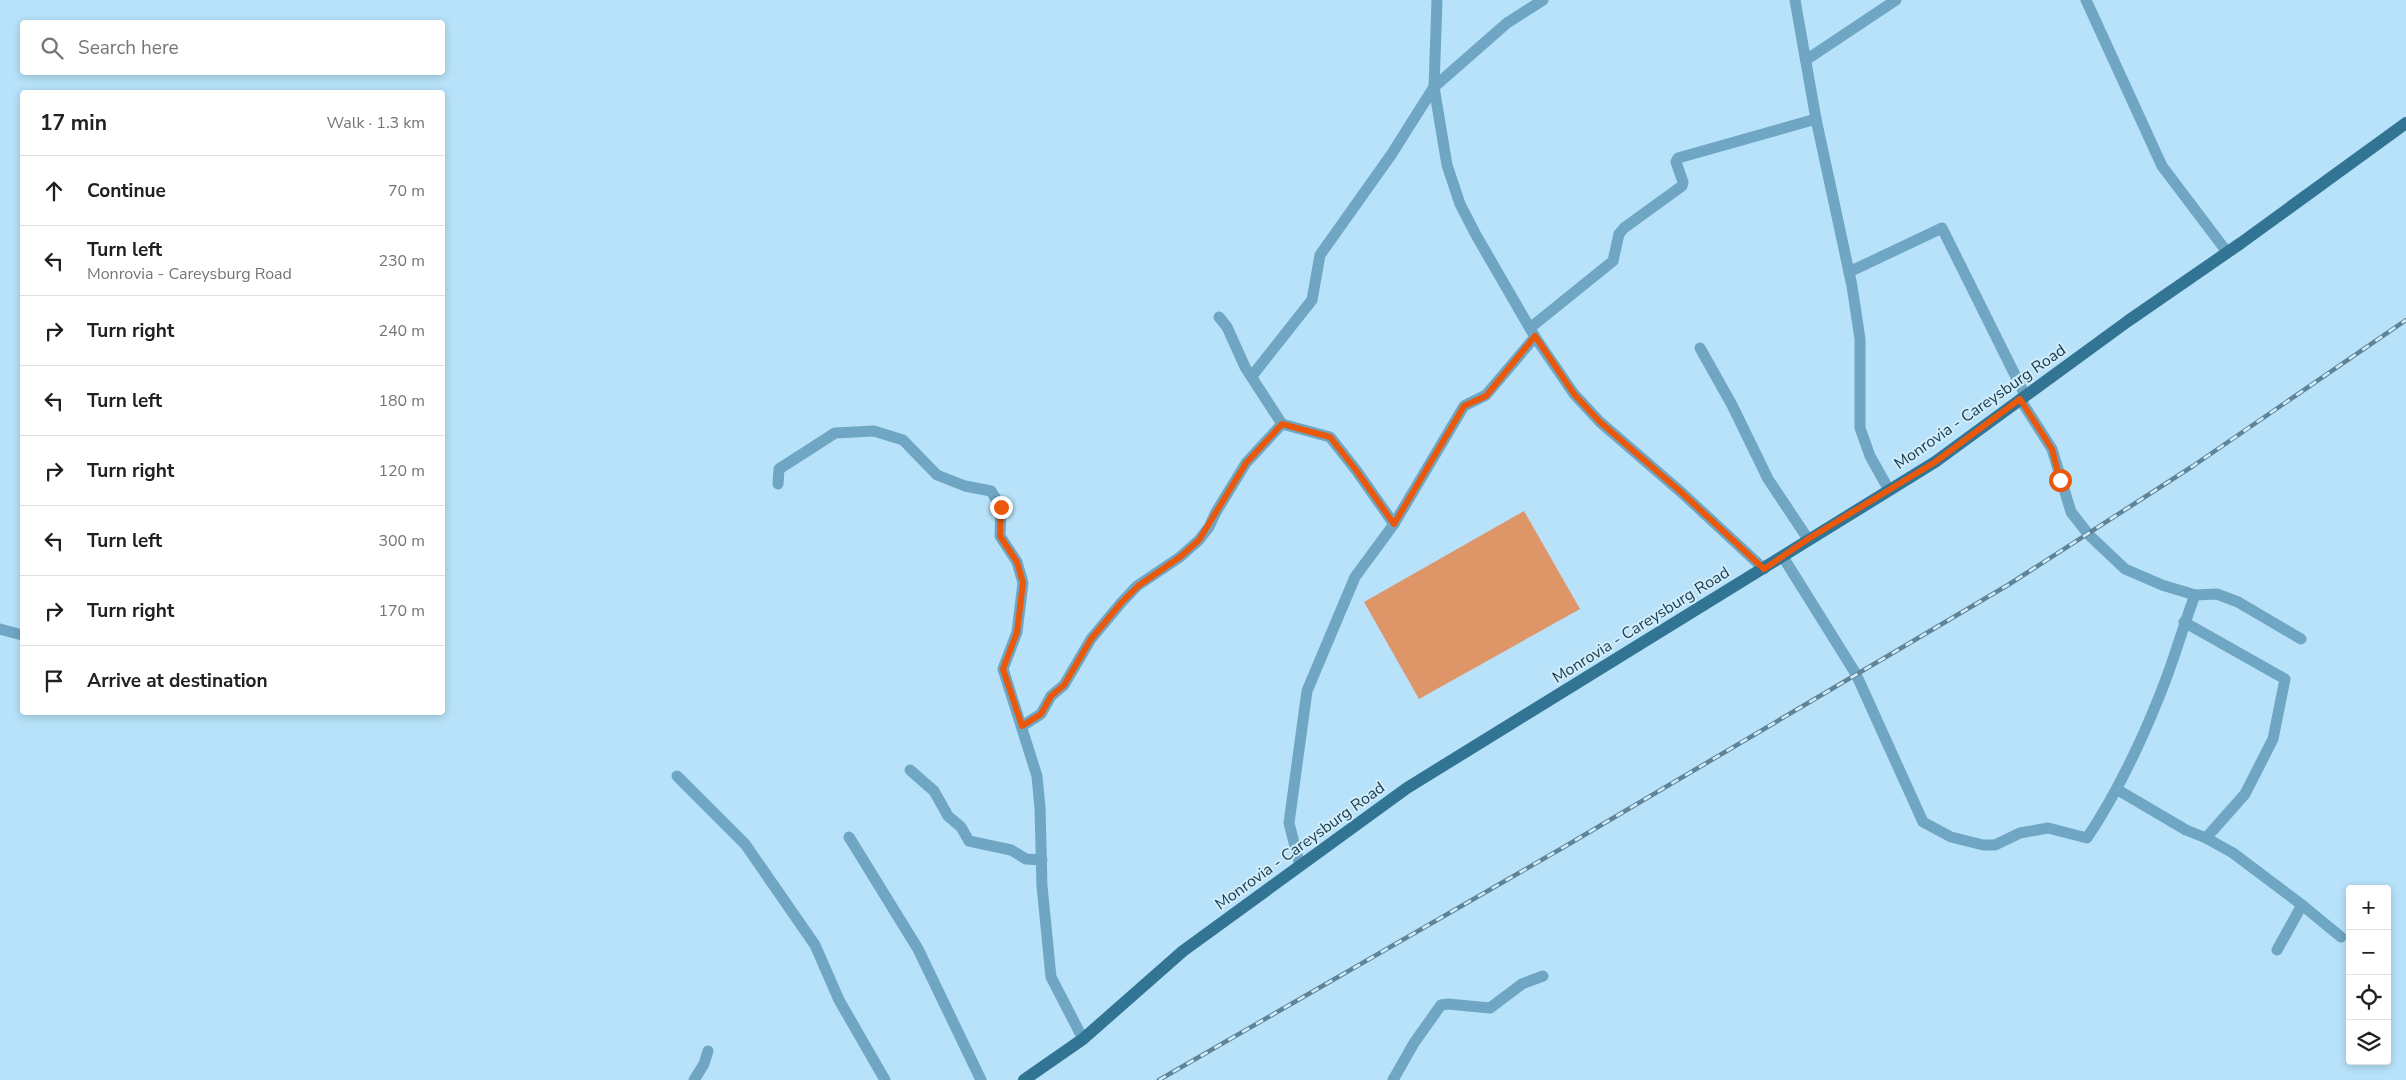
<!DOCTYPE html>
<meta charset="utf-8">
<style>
:root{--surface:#fff;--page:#f2f2f2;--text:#202124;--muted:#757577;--line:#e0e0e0}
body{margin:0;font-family:"Nunito Sans",sans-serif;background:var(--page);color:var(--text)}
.controls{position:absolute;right:15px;bottom:15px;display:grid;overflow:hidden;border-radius:5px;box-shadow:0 2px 8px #0003}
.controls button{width:45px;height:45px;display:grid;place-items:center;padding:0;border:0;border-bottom:1px solid var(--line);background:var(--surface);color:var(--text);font:25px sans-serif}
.stop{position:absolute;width:15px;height:15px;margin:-11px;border:4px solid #ea580c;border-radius:50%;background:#fff}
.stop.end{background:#ea580c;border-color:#fff;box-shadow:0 1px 5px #0008}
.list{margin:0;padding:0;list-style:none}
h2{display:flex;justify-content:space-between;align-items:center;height:65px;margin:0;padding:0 20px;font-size:21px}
h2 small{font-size:16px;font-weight:400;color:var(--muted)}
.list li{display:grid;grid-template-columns:32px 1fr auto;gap:15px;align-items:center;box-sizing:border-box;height:70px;padding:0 20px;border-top:1px solid var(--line)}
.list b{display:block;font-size:19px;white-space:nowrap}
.list p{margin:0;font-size:16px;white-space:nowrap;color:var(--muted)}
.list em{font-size:16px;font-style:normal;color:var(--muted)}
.icon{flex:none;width:28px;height:28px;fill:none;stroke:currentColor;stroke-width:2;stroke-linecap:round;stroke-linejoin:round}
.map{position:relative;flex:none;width:2406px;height:1080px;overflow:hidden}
.search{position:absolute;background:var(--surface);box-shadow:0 2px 8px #0003;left:20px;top:20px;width:425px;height:55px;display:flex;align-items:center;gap:12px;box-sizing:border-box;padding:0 18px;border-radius:5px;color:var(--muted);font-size:19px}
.panel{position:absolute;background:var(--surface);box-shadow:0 2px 8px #0003;left:20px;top:90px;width:425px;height:625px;border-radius:5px}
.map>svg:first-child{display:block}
.green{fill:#de9568}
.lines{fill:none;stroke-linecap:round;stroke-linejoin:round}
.minor{stroke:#6ea6c4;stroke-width:11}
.major{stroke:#327493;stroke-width:12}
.rail-casing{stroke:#608497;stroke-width:4.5}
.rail{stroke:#d0edfc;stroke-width:2.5;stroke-dasharray:8;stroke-linecap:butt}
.route{stroke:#ea580c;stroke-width:6}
.labels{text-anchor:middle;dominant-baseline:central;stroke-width:4;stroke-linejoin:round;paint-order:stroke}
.street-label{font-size:16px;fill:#1b3a4a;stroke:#d0edfc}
</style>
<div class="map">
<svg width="2406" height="1080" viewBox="0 0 2406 1080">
<rect width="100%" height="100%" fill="#b7e2f9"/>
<!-- green -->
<path class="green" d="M1524,511L1580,609L1419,699L1364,602Z"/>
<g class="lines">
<!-- minor -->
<g class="minor">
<path d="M1437,0L1434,87L1447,165L1460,204L1476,235L1535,337L1574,394L1600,422L1681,492L1764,569"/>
<path d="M1795,0L1816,119L1852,286L1860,339V428L1870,456L1889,490"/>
<path d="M2086,0L2162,166L2227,252"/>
<path d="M1806,60L1896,0"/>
<path d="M1849,272L1942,228L2025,395"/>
<path d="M1530,328L1613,261L1619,234L1624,228L1682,186L1683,182L1676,162L1678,158L1816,119"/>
<path d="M1700,348L1732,405L1768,479L1808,539"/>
<path d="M1252,376L1312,300L1320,255L1391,155L1434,87L1507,23L1543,0"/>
<path d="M1282,424L1330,437L1356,470L1394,524"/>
<path d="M778,484L779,469L835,433L874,431L903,440L937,475L965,486L991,491L1001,507L1000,536L1017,562L1023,583L1017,632L1003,669L1037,776L1040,808L1042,886L1051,977L1083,1039"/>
<path d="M1783,557L1856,674L1923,822L1951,837L1983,845H1995L2020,833L2048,828L2087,838C2117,793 2139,747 2159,697C2173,664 2182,629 2195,595L2162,585L2125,569L2089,535L2071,512L2052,449L2020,399"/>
<path d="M2195,595L2217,594L2238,602L2301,639"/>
<path d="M2184,622L2285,679L2273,739L2245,794L2206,838"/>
<path d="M0,629L22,635"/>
<path d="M1022,726L1041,714L1051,696L1064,685L1091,639L1121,603L1137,586L1180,557L1199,540L1209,527L1216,512L1246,463L1282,424L1245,367L1227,327L1219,317"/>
<path d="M910,770L934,791L948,816L961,827L969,841L1011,850L1026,859L1042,860"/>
<path d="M677,776L745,844L815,945L839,1000L885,1080"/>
<path d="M2118,790L2186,830L2206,838L2233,853L2302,905L2277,950"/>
<path d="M849,837L918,949L981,1080"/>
<path d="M1300,866L1289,823L1307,691L1355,577L1394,524L1464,406L1486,395L1535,337"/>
<path d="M2302,905L2341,937"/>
<path d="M694,1080L704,1064L708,1051"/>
<path d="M1393,1080L1414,1043L1441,1005L1448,1004L1490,1008L1522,984L1543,976"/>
</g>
<!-- major -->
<path class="major" d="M1024,1080L1083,1039L1183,951L1407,788L1935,462L2128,321L2241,243L2406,123"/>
<!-- rail casing -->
<g class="rail-casing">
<path id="rail" d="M1159,1080L1564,847L2008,585L2193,466L2406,320"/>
</g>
<!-- rail -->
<use href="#rail" class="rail"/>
</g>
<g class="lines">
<!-- route -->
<path class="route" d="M1001,507L1000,536L1017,562L1023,583L1017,632L1003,669L1022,726L1041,714L1051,696L1064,685L1091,639L1121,603L1138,586L1180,557L1199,540L1246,463L1282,424L1330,437L1356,470L1394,524L1464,406L1486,396L1535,336L1574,394L1600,422L1681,492L1764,569L1808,539L1935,462L2020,399L2052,449L2060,480"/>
</g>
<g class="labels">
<!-- street labels -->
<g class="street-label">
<text transform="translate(1980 407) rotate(-35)">Monrovia - Careysburg Road</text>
<text transform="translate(1641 625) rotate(-32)">Monrovia - Careysburg Road</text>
<text transform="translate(1300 846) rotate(-36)">Monrovia - Careysburg Road</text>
</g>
</g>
</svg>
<div class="controls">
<button>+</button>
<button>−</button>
<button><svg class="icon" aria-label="locate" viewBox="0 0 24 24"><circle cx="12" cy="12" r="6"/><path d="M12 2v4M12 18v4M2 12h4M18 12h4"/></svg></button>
<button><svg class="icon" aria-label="layers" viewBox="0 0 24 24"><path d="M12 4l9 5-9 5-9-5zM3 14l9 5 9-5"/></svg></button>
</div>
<div class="stop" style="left:2060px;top:480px"></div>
<div class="stop end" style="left:1001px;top:507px"></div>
<div class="search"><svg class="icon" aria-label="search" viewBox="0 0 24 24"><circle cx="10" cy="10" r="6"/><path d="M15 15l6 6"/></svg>Search here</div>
<section class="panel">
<h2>17 min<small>Walk · 1.3 km</small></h2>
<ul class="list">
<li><svg class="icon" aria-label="ahead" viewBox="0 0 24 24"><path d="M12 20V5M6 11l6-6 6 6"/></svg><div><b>Continue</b></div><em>70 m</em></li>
<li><svg class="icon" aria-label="left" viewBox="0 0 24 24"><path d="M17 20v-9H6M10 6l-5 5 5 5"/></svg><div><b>Turn left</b><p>Monrovia - Careysburg Road</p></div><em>230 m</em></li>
<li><svg class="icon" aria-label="right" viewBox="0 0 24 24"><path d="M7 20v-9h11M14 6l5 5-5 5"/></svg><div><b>Turn right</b></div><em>240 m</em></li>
<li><svg class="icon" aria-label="left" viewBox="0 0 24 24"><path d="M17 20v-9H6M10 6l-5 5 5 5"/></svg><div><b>Turn left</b></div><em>180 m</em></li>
<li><svg class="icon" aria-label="right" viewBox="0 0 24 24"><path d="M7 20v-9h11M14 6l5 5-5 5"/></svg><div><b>Turn right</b></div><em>120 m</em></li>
<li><svg class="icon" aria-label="left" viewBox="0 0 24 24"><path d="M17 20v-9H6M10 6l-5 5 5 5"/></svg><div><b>Turn left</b></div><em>300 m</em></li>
<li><svg class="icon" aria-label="right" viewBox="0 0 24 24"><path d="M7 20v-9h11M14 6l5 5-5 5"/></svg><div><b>Turn right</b></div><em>170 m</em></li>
<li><svg class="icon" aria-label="arrive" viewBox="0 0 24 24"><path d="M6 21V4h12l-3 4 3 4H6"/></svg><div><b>Arrive at destination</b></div></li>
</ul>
</section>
</div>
